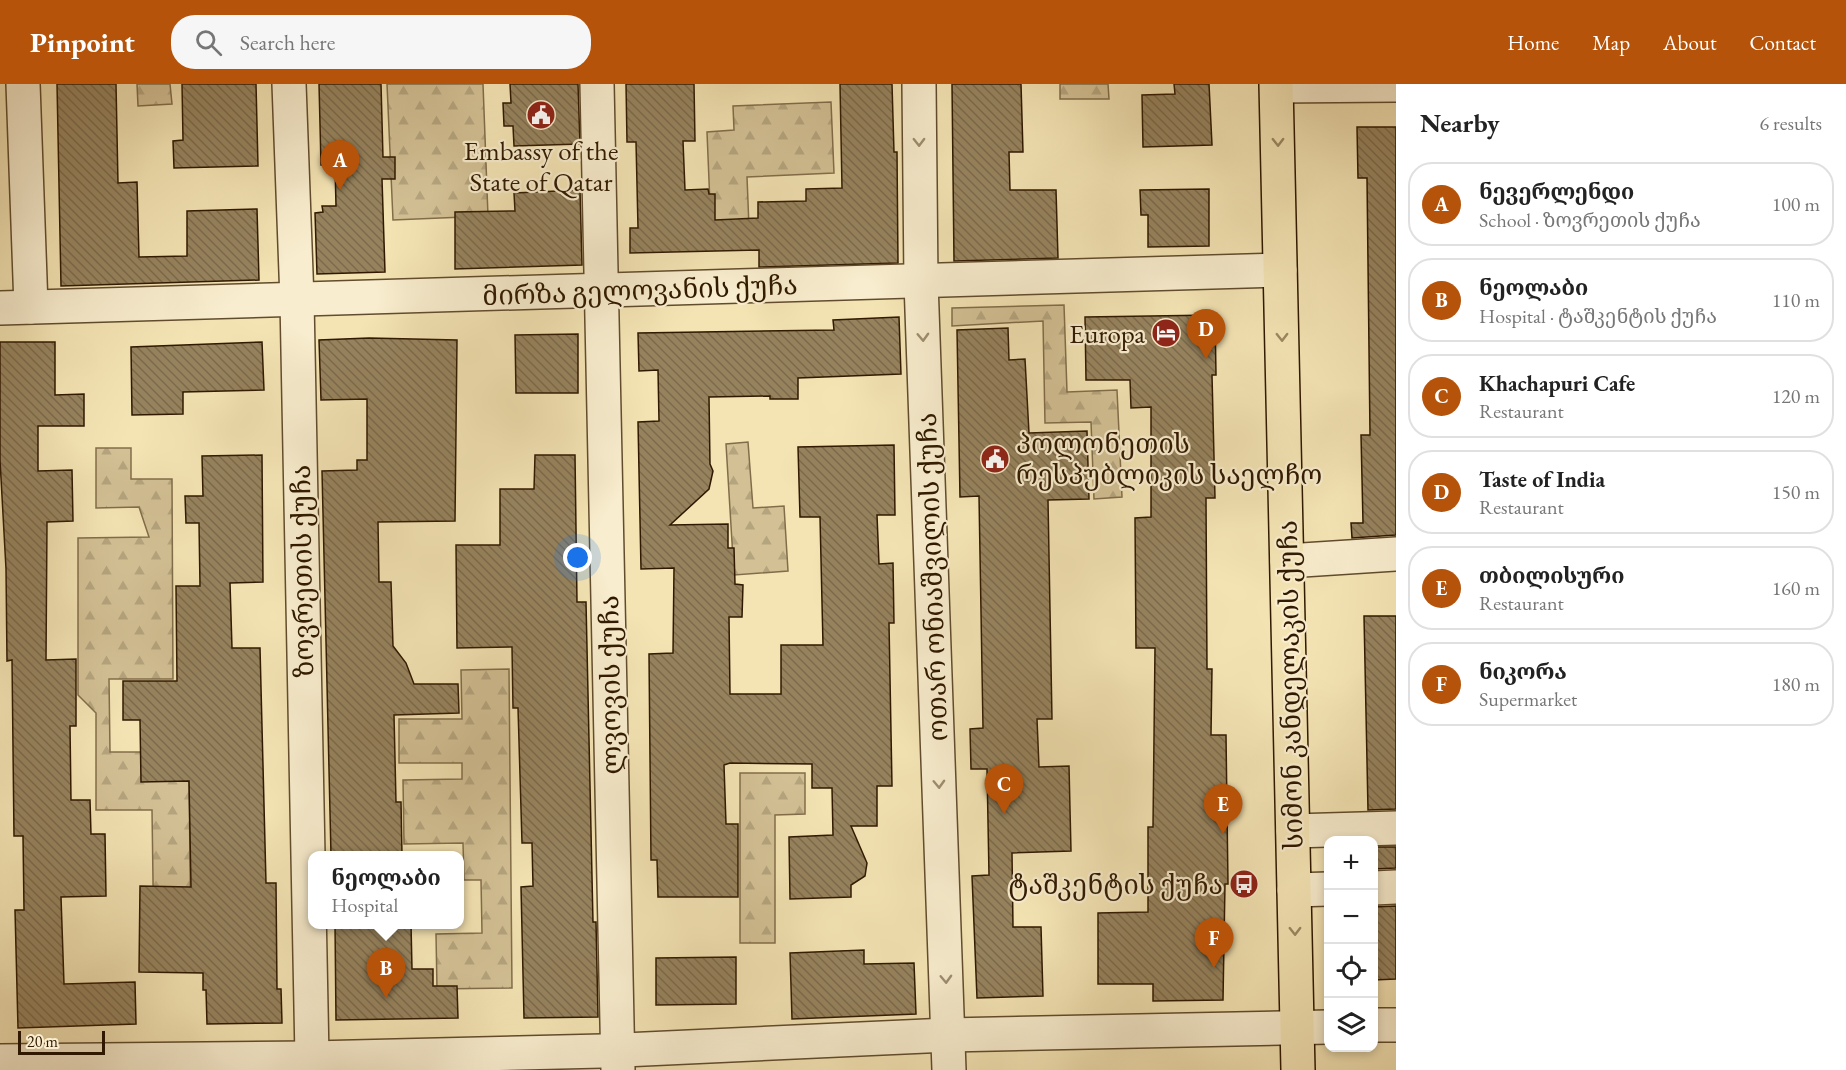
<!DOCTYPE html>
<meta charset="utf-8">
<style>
:root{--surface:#fff;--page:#f6f6f6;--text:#222;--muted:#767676;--line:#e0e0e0;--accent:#b45309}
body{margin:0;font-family:"EB Garamond","Noto Serif Georgian",serif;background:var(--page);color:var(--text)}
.controls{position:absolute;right:18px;bottom:18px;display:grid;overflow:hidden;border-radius:12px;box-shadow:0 3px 9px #0003}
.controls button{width:54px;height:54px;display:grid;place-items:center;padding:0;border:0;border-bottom:2px solid var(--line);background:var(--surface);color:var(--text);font:30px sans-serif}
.scale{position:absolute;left:18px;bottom:15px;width:87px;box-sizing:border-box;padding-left:6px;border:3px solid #301900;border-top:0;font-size:16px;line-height:21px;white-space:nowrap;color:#301900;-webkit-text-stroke:4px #f8edce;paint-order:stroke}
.you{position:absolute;left:578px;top:474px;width:21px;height:21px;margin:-15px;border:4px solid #fff;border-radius:50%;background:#1a73e8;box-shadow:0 0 0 9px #1a73e833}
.badge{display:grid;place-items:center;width:39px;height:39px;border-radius:50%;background:var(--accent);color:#fff;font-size:20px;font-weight:700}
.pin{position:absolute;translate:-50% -50px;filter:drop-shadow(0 2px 3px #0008)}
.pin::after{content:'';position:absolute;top:32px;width:21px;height:18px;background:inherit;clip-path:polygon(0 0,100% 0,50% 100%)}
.popup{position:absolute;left:308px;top:767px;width:156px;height:78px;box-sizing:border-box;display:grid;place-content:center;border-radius:12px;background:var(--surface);filter:drop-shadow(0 2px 4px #0005);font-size:20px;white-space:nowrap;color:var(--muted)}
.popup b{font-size:22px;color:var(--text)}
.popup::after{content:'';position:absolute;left:50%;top:100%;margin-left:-12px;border:12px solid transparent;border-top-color:var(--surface)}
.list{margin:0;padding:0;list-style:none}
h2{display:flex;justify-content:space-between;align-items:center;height:78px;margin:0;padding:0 24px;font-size:26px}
h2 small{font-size:20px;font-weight:400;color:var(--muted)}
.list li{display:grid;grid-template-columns:39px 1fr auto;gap:18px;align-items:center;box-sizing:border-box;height:84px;margin:0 12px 12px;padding:0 12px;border:2px solid var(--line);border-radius:24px}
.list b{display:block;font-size:22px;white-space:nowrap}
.list p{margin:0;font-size:20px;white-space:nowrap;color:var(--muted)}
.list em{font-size:20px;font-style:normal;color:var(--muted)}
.icon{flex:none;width:33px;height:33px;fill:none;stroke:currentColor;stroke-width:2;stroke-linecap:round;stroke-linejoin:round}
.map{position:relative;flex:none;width:1396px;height:986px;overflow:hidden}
header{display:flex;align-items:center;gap:36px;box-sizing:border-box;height:84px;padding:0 30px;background:var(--accent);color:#fff}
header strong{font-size:28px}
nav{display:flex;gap:33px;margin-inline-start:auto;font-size:21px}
.search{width:420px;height:54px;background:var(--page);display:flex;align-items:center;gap:15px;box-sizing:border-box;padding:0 21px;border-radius:24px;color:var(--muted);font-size:22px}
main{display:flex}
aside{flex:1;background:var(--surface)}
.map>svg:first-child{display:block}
.forest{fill:url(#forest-firs);stroke:#826d4a;stroke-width:1.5}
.building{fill:url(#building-back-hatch);stroke:#301900;stroke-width:1.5}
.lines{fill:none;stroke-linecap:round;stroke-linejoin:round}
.minor-casing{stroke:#614c2d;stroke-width:36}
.major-casing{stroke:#301900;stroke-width:36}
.minor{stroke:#f8edce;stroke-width:33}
.major{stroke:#f4e4b4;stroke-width:33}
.oneway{stroke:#9e8e71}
.oneway2{stroke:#9c8963}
.labels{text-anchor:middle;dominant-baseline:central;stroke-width:4.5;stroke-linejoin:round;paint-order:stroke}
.poi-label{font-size:27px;fill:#301900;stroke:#f8edce;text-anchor:end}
.street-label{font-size:27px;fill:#301900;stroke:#f8edce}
</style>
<header>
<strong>Pinpoint</strong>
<div class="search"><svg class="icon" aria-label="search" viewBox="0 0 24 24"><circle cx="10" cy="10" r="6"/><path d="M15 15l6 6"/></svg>Search here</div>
<nav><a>Home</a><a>Map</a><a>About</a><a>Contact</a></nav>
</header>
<main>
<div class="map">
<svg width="1396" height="986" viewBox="0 0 1396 986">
<defs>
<pattern id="forest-firs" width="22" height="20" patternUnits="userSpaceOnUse" patternTransform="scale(1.5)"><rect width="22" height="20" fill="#d3c195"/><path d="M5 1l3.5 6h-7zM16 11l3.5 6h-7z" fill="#b5a57f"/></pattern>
<pattern id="building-back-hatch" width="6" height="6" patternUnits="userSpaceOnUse" patternTransform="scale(1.5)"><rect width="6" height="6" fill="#96835e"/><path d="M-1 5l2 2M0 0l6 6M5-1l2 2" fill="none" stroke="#7b6a4b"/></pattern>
</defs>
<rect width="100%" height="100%" fill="#f4e4b4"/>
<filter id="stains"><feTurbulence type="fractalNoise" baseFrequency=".00333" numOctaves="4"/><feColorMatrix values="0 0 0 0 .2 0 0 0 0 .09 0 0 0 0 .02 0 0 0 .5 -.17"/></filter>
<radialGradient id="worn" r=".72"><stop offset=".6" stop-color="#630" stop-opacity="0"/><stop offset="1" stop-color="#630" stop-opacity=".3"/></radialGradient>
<!-- forest -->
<g class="forest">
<path d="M137,0H170L172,20L138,22Z"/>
<path d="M387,0H483L488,132L393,136Z"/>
<path d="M1060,0H1108L1109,15H1060Z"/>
<path d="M831,18L834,89L747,93L749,143L711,145L707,48L734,46L733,22Z"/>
<path d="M1064,221L1067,308L1117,306L1122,413L1094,415L1091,338L1045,339L1043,237L952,242V224Z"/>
<path d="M748,358L753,424L784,422L788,487L734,491L726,360Z"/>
<path d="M96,364H131V395H172L173,595H109L110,668H171L189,689L191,867H154L152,726H96V629L78,611V454L149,453L139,423L96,424Z"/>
<path d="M509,585L512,904L437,905L436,850L482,849L481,796H464L463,759L404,760L403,696L462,695V679H399V635H462L461,586Z"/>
<path d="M740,689H805V730L775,731V859H740Z"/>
</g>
<!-- building -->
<g class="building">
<path d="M57,0H116L118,99L137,98L139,173L187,172V127L257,125L259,196L61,202Z"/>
<path d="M182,0H256L258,82L174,84L173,57L183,56Z"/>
<path d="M319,0H381L383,73H395V95H382L385,188L317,190L315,129L323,128L322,122H336L335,81H321Z"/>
<path d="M510,0H578L580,60L514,62L513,42H504L503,19H511Z"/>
<path d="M626,0H694L695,57H683L685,106L708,105L709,110H715V136L758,134V118L806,117V105L842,104L840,0H892L894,68H897L898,179L759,183V166L630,169V144H638L636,58H627Z"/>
<path d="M952,0H1021L1023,68H1009L1010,106H1056L1058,174L954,177Z"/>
<path d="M1174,0H1209L1212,61L1143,63L1142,11L1175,10Z"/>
<path d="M1357,43H1396V451L1352,454L1351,439H1363L1361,351H1370L1367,94H1358Z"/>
<path d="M1209,105V162L1148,163V131H1141L1140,106Z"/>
<path d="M580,106L582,181L455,185V128L515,127L514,109Z"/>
<path d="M1215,231L1216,291H1212L1215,414H1206L1207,585H1212L1211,651H1226L1228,800H1225L1223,916L1153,917V900H1098V829L1148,828V743H1153L1155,564H1136L1135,434L1151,433V323L1131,324L1130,296H1086L1085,233Z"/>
<path d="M899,233L901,290L798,294V315H770V312L709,313L710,380L713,387L709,405L670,441L728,440V464H734L735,500L743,501L742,533H729L730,610H781V561H823L820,433H800L798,363L894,361L895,431H877L879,480L893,479L894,539H889L892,702H877V742H851L867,779L865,792L851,801V813L790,815L789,753L833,751L832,704H812V680L730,679L724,681L726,740H738V813H658L657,776H651L649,570L673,569L674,484L641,485L638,338L659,337L658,286L639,287L638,249L834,246L833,236Z"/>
<path d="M1008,244L1009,276L1025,275L1029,349L1087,347L1089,415L1048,416L1052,635H1037L1039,683L1069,682L1071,767L1012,769L1013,843H1041L1043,912L977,914L972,792L989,791L987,685H971L970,645L983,644L979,412L960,413L957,246Z"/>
<path d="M578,250V309H516L515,251Z"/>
<path d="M369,254L457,256L455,437L378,438L379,498H391L393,562L406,579L414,600H458L459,629L394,631L396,718H401L402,771H331L322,387L357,386V376H367V315L321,316L319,256Z"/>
<path d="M0,258H55V311L84,310V342H38V387L72,386L73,437L47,438L46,576L76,575V642H70L71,716H90L91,750H105L106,812L61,813L64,900L135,898L136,940L18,944L15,826H24L23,752H14L12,576L7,577L6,485L0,376Z"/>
<path d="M262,258L264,306L183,308V330L132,331L131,263Z"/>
<path d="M262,371L263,498L230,499L232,564H260L266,799H276L277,905H281L282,939L207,940L206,906H203V889L139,888L140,802L191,803L189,697L141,698L140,636H123V597H177L176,502H200L199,439H186L185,412H203L202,372Z"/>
<path d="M535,371H575L577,518H586L593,838H596L598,933L524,934L521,803L533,802L532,759H522L518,624H513L512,563L457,564L456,461H500V405H534Z"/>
<path d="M1364,532H1396V725L1368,726Z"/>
<path d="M1374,763H1396V784L1374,785Z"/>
<path d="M1396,822V895L1374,896V823Z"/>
<path d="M335,840H411L412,885H433V902H457L458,934L336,936Z"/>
<path d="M864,866V880L914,879L916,930L792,935L790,869Z"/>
<path d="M736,873V920L656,921V874Z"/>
</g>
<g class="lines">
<!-- minor casing -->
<g class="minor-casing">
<g id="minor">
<path d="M23,0L31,223"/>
<path d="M289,0L297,216L312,974"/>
<path d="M597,0L618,986"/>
<path d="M919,0L921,198L949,986"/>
<path d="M1277,2L1396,1"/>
<path d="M0,224L1280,186"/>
<path d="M1287,477L1396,470"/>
<path d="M1293,747L1396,744"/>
<path d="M1374,804L1396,803"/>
<path d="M1294,806L1328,805"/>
<path d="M1374,941H1396"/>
<path d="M0,977L312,974L602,967L948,951L1328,943"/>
</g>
</g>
<!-- major casing -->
<g class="major-casing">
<path id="major" d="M1276,0L1298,986"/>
</g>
<!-- minor -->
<use href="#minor" class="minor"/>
<!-- major -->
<use href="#major" class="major"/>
</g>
<!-- one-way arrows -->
<defs><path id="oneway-chevron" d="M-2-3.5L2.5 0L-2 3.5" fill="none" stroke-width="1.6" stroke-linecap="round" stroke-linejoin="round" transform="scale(1.5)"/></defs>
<g class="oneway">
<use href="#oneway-chevron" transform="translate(919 58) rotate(89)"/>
<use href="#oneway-chevron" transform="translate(923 253) rotate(88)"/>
<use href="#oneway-chevron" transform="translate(939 700) rotate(88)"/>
<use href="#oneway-chevron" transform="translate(946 895) rotate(88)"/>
</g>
<g class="oneway2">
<use href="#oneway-chevron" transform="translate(1278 58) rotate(89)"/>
<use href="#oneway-chevron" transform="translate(1282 253) rotate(89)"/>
<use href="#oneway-chevron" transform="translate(1295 847) rotate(89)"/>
</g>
<!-- icons -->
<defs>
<g id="civic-disc" transform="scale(1.5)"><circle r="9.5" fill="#8f2418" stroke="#f8edce"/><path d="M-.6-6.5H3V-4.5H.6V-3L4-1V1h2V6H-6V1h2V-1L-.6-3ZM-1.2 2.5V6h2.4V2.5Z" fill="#fff"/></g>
<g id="hotel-disc" transform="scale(1.5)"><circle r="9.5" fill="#8f2418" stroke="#f8edce"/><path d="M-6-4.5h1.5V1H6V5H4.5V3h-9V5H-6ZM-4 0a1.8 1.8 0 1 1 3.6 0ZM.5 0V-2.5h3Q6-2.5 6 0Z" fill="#fff"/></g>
<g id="bus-disc" transform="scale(1.5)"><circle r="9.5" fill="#8f2418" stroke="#f8edce"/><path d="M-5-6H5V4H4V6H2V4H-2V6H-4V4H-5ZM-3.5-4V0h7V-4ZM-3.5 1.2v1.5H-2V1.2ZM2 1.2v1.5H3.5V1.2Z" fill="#fff"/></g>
</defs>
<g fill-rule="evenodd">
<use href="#civic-disc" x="541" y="31"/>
<use href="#hotel-disc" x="1166" y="249"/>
<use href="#civic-disc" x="995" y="375"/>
<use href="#bus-disc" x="1244" y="800"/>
</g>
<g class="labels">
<!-- poi labels -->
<g class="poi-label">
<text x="541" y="66" text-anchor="middle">Embassy of the<tspan x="541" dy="31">State of Qatar</tspan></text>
<text x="1145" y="249">Europa</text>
<text x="1016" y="359" text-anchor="start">პოლონეთის<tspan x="1016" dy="31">რესპუბლიკის საელჩო</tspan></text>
<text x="1223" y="800">ტაშკენტის ქუჩა</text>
</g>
<!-- street labels -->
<g class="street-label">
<text transform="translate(640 206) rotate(-2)">მირზა გელოვანის ქუჩა</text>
<text transform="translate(302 487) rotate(-91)">ზოვრეთის ქუჩა</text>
<text transform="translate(932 493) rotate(-92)">ოთარ ონიაშვილის ქუჩა</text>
<text transform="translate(610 601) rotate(-91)">ლვოვის ქუჩა</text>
<text transform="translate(1290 601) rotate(-91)">სიმონ კანდელაკის ქუჩა</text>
</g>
</g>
<rect width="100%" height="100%" filter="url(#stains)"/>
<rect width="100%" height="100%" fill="url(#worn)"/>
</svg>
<div class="controls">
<button>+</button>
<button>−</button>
<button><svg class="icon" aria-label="locate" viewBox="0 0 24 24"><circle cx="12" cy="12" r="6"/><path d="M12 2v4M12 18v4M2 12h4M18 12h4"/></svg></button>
<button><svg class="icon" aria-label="layers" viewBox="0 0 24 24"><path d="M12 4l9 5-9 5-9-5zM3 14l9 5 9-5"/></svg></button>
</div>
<div class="scale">20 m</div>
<div class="you"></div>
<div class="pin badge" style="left:340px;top:106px">A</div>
<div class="pin badge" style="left:386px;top:914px">B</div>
<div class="popup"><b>ნეოლაბი</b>Hospital</div>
<div class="pin badge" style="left:1004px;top:730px">C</div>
<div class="pin badge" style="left:1206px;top:275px">D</div>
<div class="pin badge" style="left:1223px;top:750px">E</div>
<div class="pin badge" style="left:1214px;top:884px">F</div>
</div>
<aside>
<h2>Nearby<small>6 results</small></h2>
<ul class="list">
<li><span class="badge">A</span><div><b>ნევერლენდი</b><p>School · ზოვრეთის ქუჩა</p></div><em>100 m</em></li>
<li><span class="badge">B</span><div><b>ნეოლაბი</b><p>Hospital · ტაშკენტის ქუჩა</p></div><em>110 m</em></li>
<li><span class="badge">C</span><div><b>Khachapuri Cafe</b><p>Restaurant</p></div><em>120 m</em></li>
<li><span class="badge">D</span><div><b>Taste of India</b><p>Restaurant</p></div><em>150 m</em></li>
<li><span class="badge">E</span><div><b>თბილისური</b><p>Restaurant</p></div><em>160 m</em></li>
<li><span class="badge">F</span><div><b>ნიკორა</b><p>Supermarket</p></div><em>180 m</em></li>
</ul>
</aside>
</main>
